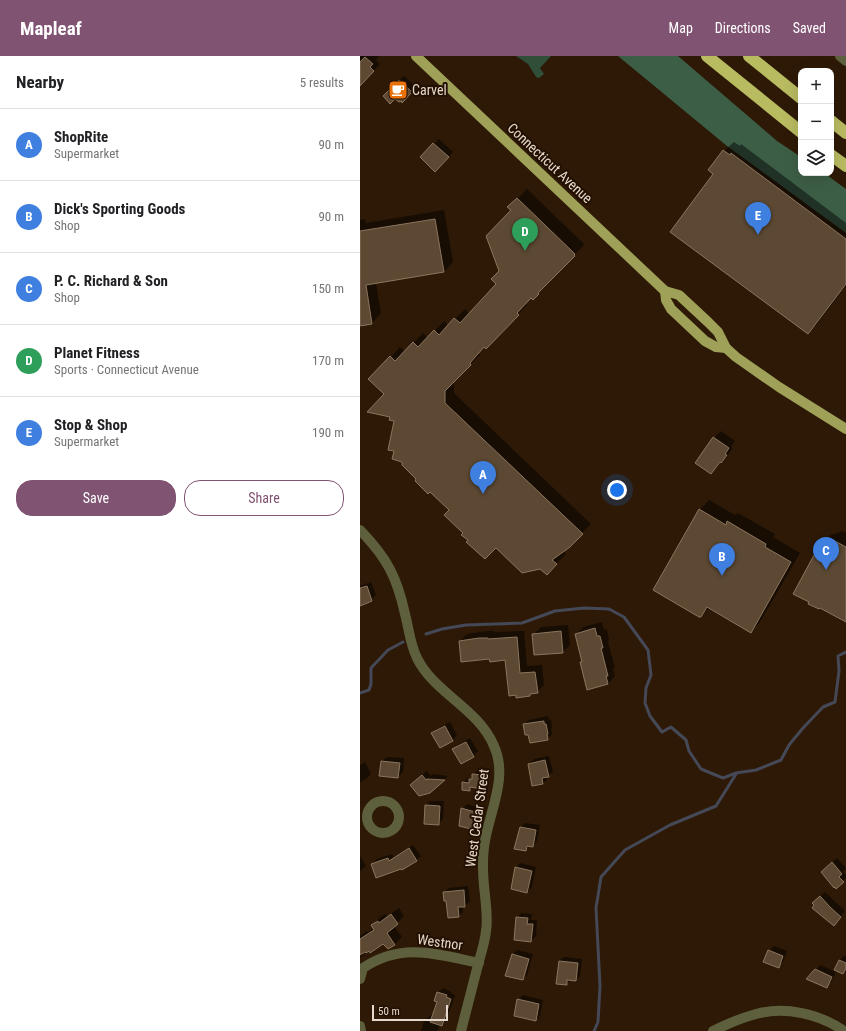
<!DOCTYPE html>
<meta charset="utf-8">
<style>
:root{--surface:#fff;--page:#f6f6f6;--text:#202124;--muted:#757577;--line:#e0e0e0;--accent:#805372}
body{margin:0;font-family:"Roboto Condensed",sans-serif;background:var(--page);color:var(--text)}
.controls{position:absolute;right:12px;top:12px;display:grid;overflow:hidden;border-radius:8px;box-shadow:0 4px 16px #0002}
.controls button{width:36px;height:36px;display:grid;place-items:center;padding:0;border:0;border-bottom:1px solid var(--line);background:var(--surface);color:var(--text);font:20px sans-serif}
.scale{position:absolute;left:12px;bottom:10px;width:76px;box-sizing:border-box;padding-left:4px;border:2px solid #e5d8cc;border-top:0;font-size:11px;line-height:14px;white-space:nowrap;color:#e5d8cc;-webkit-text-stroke:3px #231000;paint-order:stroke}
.you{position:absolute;left:257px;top:434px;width:14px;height:14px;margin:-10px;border:3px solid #fff;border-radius:50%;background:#1a73e8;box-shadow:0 0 0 6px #1a73e833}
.badge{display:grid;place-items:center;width:26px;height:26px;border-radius:50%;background:var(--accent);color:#fff;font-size:13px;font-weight:700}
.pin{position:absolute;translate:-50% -33px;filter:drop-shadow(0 1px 2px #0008)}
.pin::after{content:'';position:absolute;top:21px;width:14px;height:12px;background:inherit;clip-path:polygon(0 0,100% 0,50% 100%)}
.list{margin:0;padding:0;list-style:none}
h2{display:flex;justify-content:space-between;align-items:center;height:52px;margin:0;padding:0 16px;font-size:17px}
h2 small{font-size:13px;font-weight:400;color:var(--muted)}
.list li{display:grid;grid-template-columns:26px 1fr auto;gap:12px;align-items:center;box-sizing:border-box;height:72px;padding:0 16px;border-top:1px solid var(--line)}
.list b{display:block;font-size:15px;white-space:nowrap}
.list p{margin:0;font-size:13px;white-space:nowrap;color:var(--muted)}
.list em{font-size:13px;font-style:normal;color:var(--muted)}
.actions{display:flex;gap:8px;padding:12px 16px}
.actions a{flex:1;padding:9px 0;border:1px solid var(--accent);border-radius:16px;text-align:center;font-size:14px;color:var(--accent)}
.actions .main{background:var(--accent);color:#fff}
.icon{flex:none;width:22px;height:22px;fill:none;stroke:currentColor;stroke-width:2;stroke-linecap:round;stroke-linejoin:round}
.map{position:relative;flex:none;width:486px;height:975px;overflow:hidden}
header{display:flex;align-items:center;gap:24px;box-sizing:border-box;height:56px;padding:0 20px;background:var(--accent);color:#fff}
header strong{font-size:19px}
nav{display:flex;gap:22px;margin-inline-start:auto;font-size:14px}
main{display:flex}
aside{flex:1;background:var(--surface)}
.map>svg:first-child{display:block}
.green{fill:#314e39}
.forest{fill:#3d5e46}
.shadow{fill:#0007}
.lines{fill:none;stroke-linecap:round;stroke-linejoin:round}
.stream{stroke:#454856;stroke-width:3}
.building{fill:#5d4933;stroke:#8b755e}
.street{stroke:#5e603d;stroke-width:10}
.primary{stroke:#9ea157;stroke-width:10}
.highway{stroke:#b8bb60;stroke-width:12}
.labels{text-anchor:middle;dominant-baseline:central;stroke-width:4;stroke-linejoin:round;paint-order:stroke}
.poi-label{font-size:14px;fill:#e5d8cc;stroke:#231000;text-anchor:start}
.street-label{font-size:14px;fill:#e5d8cc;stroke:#231000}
</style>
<header>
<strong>Mapleaf</strong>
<nav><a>Map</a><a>Directions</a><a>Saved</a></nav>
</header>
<main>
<aside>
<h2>Nearby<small>5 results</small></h2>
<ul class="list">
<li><span class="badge" style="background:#3f7fe0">A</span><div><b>ShopRite</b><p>Supermarket</p></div><em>90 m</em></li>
<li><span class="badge" style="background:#3f7fe0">B</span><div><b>Dick's Sporting Goods</b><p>Shop</p></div><em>90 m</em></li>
<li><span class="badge" style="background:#3f7fe0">C</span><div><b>P. C. Richard &amp; Son</b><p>Shop</p></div><em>150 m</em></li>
<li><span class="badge" style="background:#2e9e5b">D</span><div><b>Planet Fitness</b><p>Sports · Connecticut Avenue</p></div><em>170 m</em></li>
<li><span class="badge" style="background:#3f7fe0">E</span><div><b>Stop &amp; Shop</b><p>Supermarket</p></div><em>190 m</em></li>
</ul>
<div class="actions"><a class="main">Save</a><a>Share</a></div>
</aside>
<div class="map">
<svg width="486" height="975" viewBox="0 0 486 975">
<rect width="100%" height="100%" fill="#2d1906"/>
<!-- green -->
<path class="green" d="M156,0H191L180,12L184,18L179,22L176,21L168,8Z"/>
<!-- forest -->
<path class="forest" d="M258,0H318L417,85L441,101V117H464L486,133V177L367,90Z"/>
<!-- shadow -->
<g class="shadow">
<path d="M0,0H19L16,4L20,8L0,29Z"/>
<path d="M44,20L56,31L42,45L35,41L24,40Z"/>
<path d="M79,83L93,96L75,115L61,101Z"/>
<path d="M374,86L380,90L381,88L486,167V232L485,231L457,268L448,277L355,118L364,95Z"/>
<path d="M167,133L224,188L223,190L173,243L171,241L165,247L167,249L135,282L118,297L120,299L94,325V337L231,468L209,490L203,495L206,498L196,508L181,512L136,491L109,484L90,454L35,395V365L26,338L31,301L40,291L45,296L63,277L68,282L84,265L88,270L105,253L110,258L137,228L152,154L149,151Z"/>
<path d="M84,154L93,206L84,216L16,227L21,257L12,267L0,269V164L5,163L6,167Z"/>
<path d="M361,375L375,385L371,391L373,392L368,399L351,417L354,382Z"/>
<path d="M349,444L375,459L378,457L415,478L413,481L440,497L400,566L391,576L349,552L341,560L340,454Z"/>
<path d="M483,475L486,477V565L461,488L471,479Z"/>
<path d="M11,526L16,539L11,544L0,547V530Z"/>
<path d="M242,566L244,574L247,573L249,584L248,586L255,612L253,613L255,620L248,628L221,606L223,605L216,578L223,571Z"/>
<path d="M208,569L210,589L203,596L174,578L181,571Z"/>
<path d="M127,575H134V576L164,575L167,610L182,609L184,629L177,636H172L169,639L146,603L130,602L100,585L107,578Z"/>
<path d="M188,660L189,664L191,663L192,672L191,673L192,678L187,683L164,668L169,664Z"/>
<path d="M90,666L97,679L93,684L81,691L73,677L77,673Z"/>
<path d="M110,682L118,695L113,700L101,707L93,693L98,689Z"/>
<path d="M189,700L193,716L187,720L188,722L183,727L173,729L169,708L174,703Z"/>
<path d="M27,701L44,702L43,716L38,721L22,705Z"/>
<path d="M5,706L11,718L6,723L0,726V709Z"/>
<path d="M118,714L128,715L127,727L122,731H113L110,734L103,733V727L108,722H111Z"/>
<path d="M67,715L71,720L73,718L88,720L70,736L56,724Z"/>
<path d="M70,745H84L83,763L79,768L66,750Z"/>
<path d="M107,748L123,753L119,769L114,773L102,753Z"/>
<path d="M165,767L180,769L177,785L173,790L170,789L165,794L161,771Z"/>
<path d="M53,789L61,800L56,804L12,808L17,803L32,798L34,801Z"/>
<path d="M0,800L6,810L0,815Z"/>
<path d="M477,802L486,812L483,816L486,819V822L476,831L466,812Z"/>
<path d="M160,807L176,811L172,831L167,836L156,812Z"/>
<path d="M108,830L110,845L105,850H103V856L99,860L87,844L84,836L89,832Z"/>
<path d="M465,836L485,855L478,864L454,847Z"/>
<path d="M39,852L44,860L34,870L42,881L35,888L24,886L9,894L0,902V880L7,875L8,876L14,872L12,870L19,862L25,858L27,860Z"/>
<path d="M161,857L172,858L171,864H177L176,880L171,885L157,862Z"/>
<path d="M414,890L427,895L423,906L418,911L409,895Z"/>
<path d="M157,894L173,898L167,919L162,923L153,898Z"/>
<path d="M484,900H486V914L483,917L475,914L480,904Z"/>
<path d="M204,901L222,903L220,920L215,924H211L207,928L199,905Z"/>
<path d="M460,909L476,916L471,926L467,930L456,914Z"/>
<path d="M83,932L90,935V936L95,939L86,965L81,969H80L77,975H61L64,965L71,959L73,960L79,946L78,936Z"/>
<path d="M163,939L183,944L180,960L176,964L158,944Z"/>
</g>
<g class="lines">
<!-- stream -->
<g class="stream">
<path d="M66,578L82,573L106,569L162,567L195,555L224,552L249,553L264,561L288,594L291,619L286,632L285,647L290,660L302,676L311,671L326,684L329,695L341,713L363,722L376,717L396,714L421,704L429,689L443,672L463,651L475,646L479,615L478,600L486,596"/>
<path d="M0,637L9,634L11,628V612L28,594L43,586"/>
<path d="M234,975L238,966L240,930L236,852L241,821L265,794L310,769L356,750L376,718"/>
</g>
</g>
<!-- building -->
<g class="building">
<path d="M5,1L13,8L10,11L14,15L0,30V6Z"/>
<path d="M39,24L52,36L42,47L41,45L39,46L35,43L30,48L23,40Z"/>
<path d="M73,87L89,101L75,116L60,101Z"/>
<path d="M363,94L370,99L371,97L486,183V228L448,278L310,176L353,118L348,114Z"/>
<path d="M157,142L215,198L214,199L215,200L178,237L179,238L173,244L171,242L157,257L159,259L126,293L124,291L110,307L111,309L85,335V347L223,478L210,491L192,504L197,508L187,519L180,513L162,517L136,492L125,503L106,486L108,484L101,479L103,477L84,459L89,454L70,436L68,438L55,425L56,423L42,409V406L32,403L34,395L28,394L34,365L29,364L30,361L7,356L24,338L8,323L30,300L35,305L53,286L58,291L74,274L79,279L94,262L100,267L136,228L131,223L139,215L126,180L151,154L147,151Z"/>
<path d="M75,163L84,216L6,229L12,268L0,270V175Z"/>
<path d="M353,381L369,392L365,398L367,399L361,407L360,406L351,418L335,407Z"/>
<path d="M339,453L366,469L367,465L406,488L405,491L431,506L391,577L347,551L341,561H339L293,534Z"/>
<path d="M473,484L486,491V566L460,552L459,553L448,548L449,546L433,538L460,488Z"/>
<path d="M7,530L12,545L0,550V532Z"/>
<path d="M235,572L237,580H240L243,592H241L248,620H246L248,628L227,634L220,606H222L215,578Z"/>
<path d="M201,575L203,597L174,599L172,578Z"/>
<path d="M157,581L160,617L175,616L178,637L170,638V640L156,642V639L149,640L145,604L130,606L129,603L101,606L99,585L119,582H128V583Z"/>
<path d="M184,665V668H186L188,678H187L188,684L170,687L168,679H165L163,668Z"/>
<path d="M85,670L93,685L80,692L71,677Z"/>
<path d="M106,686L114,701L101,708L92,693Z"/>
<path d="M185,704L189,721L182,722L183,728L172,730L168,708Z"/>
<path d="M21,705L40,707L38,722L19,720Z"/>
<path d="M112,718L124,719L122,733L110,731V735L102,734V726L109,727V723H112Z"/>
<path d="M62,719L66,724L67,723L85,724L70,737L59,740L50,729Z"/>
<path d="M65,749L80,750L79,769L64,768Z"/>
<path d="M101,752L119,757L115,774L99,770Z"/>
<path d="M160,771L176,774L173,791L167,790L166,795L154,793Z"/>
<path d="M49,792L57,805L42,814L41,813L16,822L11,808L28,802L29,805Z"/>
<path d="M472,806L482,818L479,821L484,826L476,833L475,831L474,832L461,816Z"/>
<path d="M155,811L172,815L167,837L151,833Z"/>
<path d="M104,834L105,851H98L99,861L88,862L86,845H84L83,836Z"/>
<path d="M460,840L470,851L481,861L474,870L452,852L454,849L452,847Z"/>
<path d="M31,858L38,868L27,877L35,889L28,893L23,888L10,897L9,895L6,897L5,896L0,899V883L14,874L11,869L18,865L19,867Z"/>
<path d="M156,861L168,862L167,868H173L171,886L154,884Z"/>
<path d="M408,894L423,900L419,912L403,906Z"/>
<path d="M152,898L169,903L163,924L145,920Z"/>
<path d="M479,904L486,907V912L483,918L474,914Z"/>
<path d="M199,905L218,907L216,925L207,924V929L196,928Z"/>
<path d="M455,913L472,921L467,932L446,923Z"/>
<path d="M77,936L87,939L86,941L91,943L82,970L70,966L77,946L74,945Z"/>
<path d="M157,943L179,948L176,965L154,960Z"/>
</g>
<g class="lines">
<!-- street -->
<g class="street">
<path d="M480,0L486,5"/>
<path d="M0,474C27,502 37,521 45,558C49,573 50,588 57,602C74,637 118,652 134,690C149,723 128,758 124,791C122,807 123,823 125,839C126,850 128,864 126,875C125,885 122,895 119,905C113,928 107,951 101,975"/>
<circle cx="23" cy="761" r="16"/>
<path d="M0,923L3,912C42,886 76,898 119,907"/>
<path d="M0,970L1,975"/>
<path d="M353,975C367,968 381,962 396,958C425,950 460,958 484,975"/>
</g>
<!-- primary -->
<g class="primary">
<path d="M56,0L305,235L319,239L348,266L358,276L366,292L376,301L419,331L486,373"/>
<path d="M305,235L306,244L311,253L345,285L356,291L366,292"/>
</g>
<!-- highway -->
<g class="highway">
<path d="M347,0L441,76"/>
<path d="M389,0L441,42"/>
<path d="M471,65L486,77"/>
<path d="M471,99L486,110"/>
</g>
</g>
<!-- icons -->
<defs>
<g id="cafe-square" transform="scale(1)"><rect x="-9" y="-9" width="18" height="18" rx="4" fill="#e8710a" stroke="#231000"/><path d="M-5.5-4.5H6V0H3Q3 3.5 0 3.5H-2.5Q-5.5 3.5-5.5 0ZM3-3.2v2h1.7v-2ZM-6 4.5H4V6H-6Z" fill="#fff"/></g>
</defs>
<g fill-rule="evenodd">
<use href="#cafe-square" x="38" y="34"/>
</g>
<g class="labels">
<!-- poi labels -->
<g class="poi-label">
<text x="52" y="34">Carvel</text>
</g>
<!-- street labels -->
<g class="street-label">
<text transform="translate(190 107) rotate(43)">Connecticut Avenue</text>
<text transform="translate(117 762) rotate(-82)">West Cedar Street</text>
<text transform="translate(80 886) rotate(8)">Westnor</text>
</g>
</g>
</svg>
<div class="controls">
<button>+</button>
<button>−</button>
<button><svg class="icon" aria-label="layers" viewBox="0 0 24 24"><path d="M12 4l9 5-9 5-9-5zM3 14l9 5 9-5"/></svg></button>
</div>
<div class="scale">50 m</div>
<div class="you"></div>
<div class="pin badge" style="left:123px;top:438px;background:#3f7fe0">A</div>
<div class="pin badge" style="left:362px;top:520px;background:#3f7fe0">B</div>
<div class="pin badge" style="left:466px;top:514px;background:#3f7fe0">C</div>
<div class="pin badge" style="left:165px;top:195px;background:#2e9e5b">D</div>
<div class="pin badge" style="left:398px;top:179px;background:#3f7fe0">E</div>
</div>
</main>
